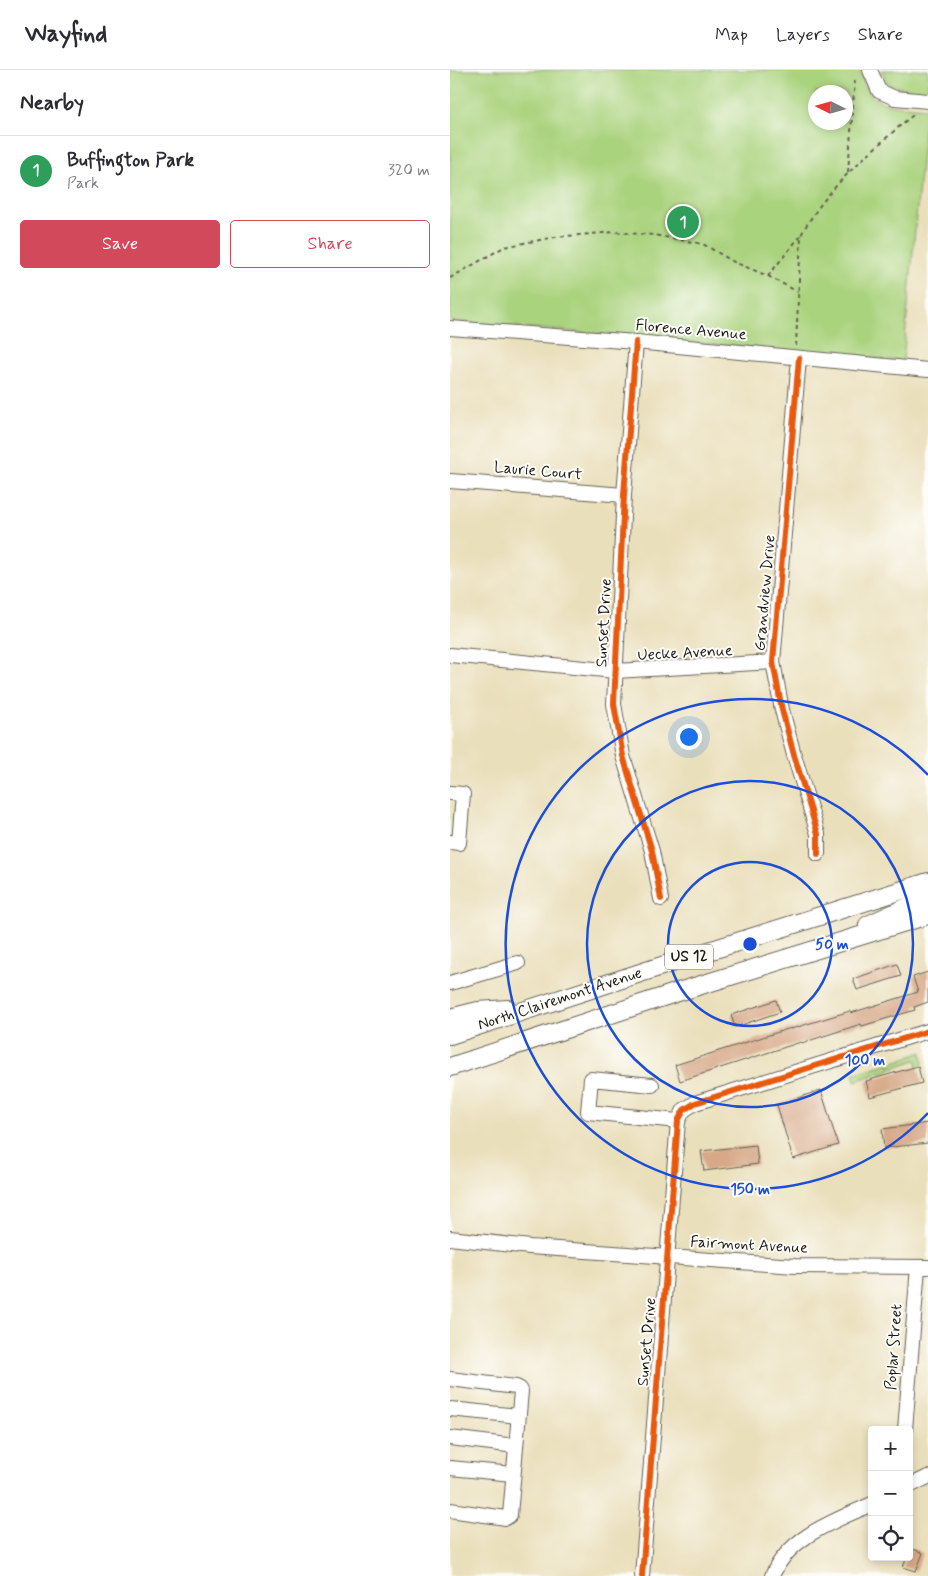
<!DOCTYPE html>
<meta charset="utf-8">
<style>
:root{--surface:#fff;--page:#f7f7f7;--text:#2b2b33;--muted:#7c7c81;--line:#e1e1e2;--accent:#d1495b}
body{margin:0;font-family:Mynerve,sans-serif;background:var(--page);color:var(--text)}
.controls{position:absolute;right:15px;bottom:15px;display:grid;overflow:hidden;border-radius:5px;box-shadow:0 2px 8px #0003}
.controls button{width:45px;height:45px;display:grid;place-items:center;padding:0;border:0;border-bottom:1px solid var(--line);background:var(--surface);color:var(--text);font:25px sans-serif}
.compass{position:absolute;left:358px;top:15px;width:45px;height:45px;border-radius:50%;background:var(--surface);box-shadow:0 2px 8px #0003;rotate:275deg}
.you{position:absolute;left:238px;top:666px;width:18px;height:18px;margin:-12px;border:4px solid #fff;border-radius:50%;background:#1a73e8;box-shadow:0 0 0 8px #1a73e833}
.badge{display:grid;place-items:center;width:32px;height:32px;border-radius:50%;background:var(--accent);color:#fff;font-size:16px;font-weight:700}
.pin{position:absolute;translate:-50% -50%;border:2px solid #fff;box-shadow:0 1px 5px #0006}
.list{margin:0;padding:0;list-style:none}
h2{display:flex;justify-content:space-between;align-items:center;height:65px;margin:0;padding:0 20px;font-size:21px}
h2 small{font-size:16px;font-weight:400;color:var(--muted)}
.list li{display:grid;grid-template-columns:32px 1fr auto;gap:15px;align-items:center;box-sizing:border-box;height:70px;padding:0 20px;border-top:1px solid var(--line)}
.list b{display:block;font-size:19px;white-space:nowrap}
.list p{margin:0;font-size:16px;white-space:nowrap;color:var(--muted)}
.list em{font-size:16px;font-style:normal;color:var(--muted)}
.actions{display:flex;gap:10px;padding:15px 20px}
.actions a{flex:1;padding:11px 0;border:1px solid var(--accent);border-radius:5px;text-align:center;font-size:18px;color:var(--accent)}
.actions .main{background:var(--accent);color:#fff}
.icon{flex:none;width:28px;height:28px;fill:none;stroke:currentColor;stroke-width:2;stroke-linecap:round;stroke-linejoin:round}
.map{position:relative;flex:none;width:478px;height:1506px;overflow:hidden}
header{display:flex;align-items:center;gap:30px;box-sizing:border-box;height:70px;padding:0 25px;background:var(--surface);border-bottom:1px solid var(--line)}
header strong{font-size:24px}
nav{display:flex;gap:28px;margin-inline-start:auto;font-size:18px}
main{display:flex}
aside{flex:1;background:var(--surface)}
.map>svg:first-child{display:block}
.green{fill:#aad37e;stroke:#63784d;fill-rule:evenodd}
.building{fill:#d7a988}
.lines{fill:none;stroke-linecap:round;stroke-linejoin:round}
.minor-casing{stroke:#646054;stroke-width:16}
.major-casing{stroke:#646054;stroke-width:20}
.path{stroke:#646054;stroke-width:2;stroke-dasharray:4 4;stroke-linecap:butt}
.minor{stroke:#fff;stroke-width:14}
.major{stroke:#fff;stroke-width:18}
.cycleway-casing{stroke:#fdfcf7;stroke-width:9}
.cycleway{stroke:#e8590c;stroke-width:6}
.ring{fill:none;stroke:#1d4ed8;stroke-width:2.5}
.labels{text-anchor:middle;dominant-baseline:central;stroke-width:4;stroke-linejoin:round;paint-order:stroke}
.shield{fill:#fdfcf7;stroke:#605f5e;stroke-width:1}
.shield-label{font-size:15px;font-weight:bold;fill:#1c1c1c}
.street-label{font-size:16px;fill:#1c1c1c;stroke:#fdfcf7}
.centre{fill:#1d4ed8;stroke:#fdfcf7;stroke-width:2.5}
.ring-label{font-size:15px;text-anchor:middle;font-weight:bold;fill:#1d4ed8;stroke:#fdfcf7;stroke-width:4;stroke-linejoin:round;paint-order:stroke}
</style>
<header>
<strong>Wayfind</strong>
<nav><a>Map</a><a>Layers</a><a>Share</a></nav>
</header>
<main>
<aside>
<h2>Nearby<small></small></h2>
<ul class="list">
<li><span class="badge" style="background:#2e9e5b">1</span><div><b>Buffington Park</b><p>Park</p></div><em>320 m</em></li>
</ul>
<div class="actions"><a class="main">Save</a><a>Share</a></div>
</aside>
<div class="map">
<svg width="478" height="1506" viewBox="0 0 478 1506">
<rect width="100%" height="100%" fill="#fdfcf7"/>
<filter id="ink" filterUnits="userSpaceOnUse"><feTurbulence type="fractalNoise" baseFrequency=".02" numOctaves="2"/><feDisplacementMap in="SourceGraphic" scale="10" xChannelSelector="R" yChannelSelector="G"/><feConvolveMatrix kernelMatrix="1 2 1 2 8 2 1 2 1" color-interpolation-filters="sRGB"/></filter>
<filter id="wash" filterUnits="userSpaceOnUse"><feTurbulence type="fractalNoise" baseFrequency=".0096" numOctaves="4" result="noise"/><feDisplacementMap in="SourceGraphic" scale="20" xChannelSelector="R" yChannelSelector="G"/><feGaussianBlur stdDeviation="1.12" result="paint"/><feColorMatrix in="noise" values="0 0 0 0 0 0 0 0 0 0 0 0 0 0 0 0 0 1.4 0 .05"/><feComposite in="paint" operator="in"/></filter>
<g filter="url(#wash)">
<rect width="100%" height="100%" fill="#eadfbb"/>
<!-- green -->
<g class="green">
<path d="M0,0H410C417,40 442,34 476,38L453,291L0,251ZM366,22H396V52H366Z"/>
<path d="M431,0H478V23L439,15Z"/>
<path d="M472,982L473,994L468,996L466,990L443,998L441,993Z"/>
<path d="M439,993L441,999L405,1011L403,1004Z"/>
</g>
<g id="blocks">
<!-- building -->
<g class="building">
<path d="M447,894L451,906L407,920L403,909Z"/>
<path d="M478,902V932L464,937L465,940L412,956L411,954L352,973L351,972L230,1011L225,995L341,958V959L400,941L401,943L468,922L463,907Z"/>
<path d="M326,930L330,942L285,957L281,945Z"/>
<path d="M468,996L472,1013L420,1027L416,1011Z"/>
<path d="M371,1020L388,1075L343,1089L327,1035Z"/>
<path d="M478,1053V1073L434,1078L432,1059Z"/>
<path d="M306,1075L308,1094L254,1101L251,1081Z"/>
<path d="M461,1478L473,1483L466,1501L453,1497L457,1487H459Z"/>
</g>
</g>
</g>
<g filter="url(#ink)">
<use href="#blocks" fill-opacity="0" stroke="#646054" stroke-width="1"/>
<g class="lines">
<!-- minor casing -->
<g class="minor-casing">
<g id="minor">
<path d="M420,0L429,21L445,28L478,31"/>
<path d="M0,258L186,272L478,300"/>
<path d="M186,272L174,425L164,634L173,686L202,781L211,829"/>
<path d="M349,288L323,592L332,640L344,685L368,764V784"/>
<path d="M0,411L174,425"/>
<path d="M0,585L165,601L323,592"/>
<path d="M0,723L13,724L9,773L0,772"/>
<path d="M0,913L68,893"/>
<path d="M202,1015L141,1009L138,1042L228,1051"/>
<path d="M0,1168L80,1177L345,1196L478,1197"/>
<path d="M0,1309L66,1317L70,1319L71,1321L60,1445L56,1448L0,1440"/>
<path d="M0,1339L68,1346"/>
<path d="M455,1360L468,1197"/>
<path d="M0,1368L66,1376"/>
<path d="M0,1398L63,1404"/>
<path d="M459,1416L478,1407"/>
<path d="M192,1506L228,1051L234,1040L245,1033L478,961"/>
<path d="M322,1506C339,1466 385,1451 422,1434"/>
</g>
</g>
<!-- major casing -->
<g class="major-casing">
<g id="major">
<path d="M418,855L478,828"/>
<path d="M0,948L28,941L58,939"/>
<path d="M0,965L227,891L478,812"/>
<path d="M0,997L225,923L478,845"/>
</g>
</g>
<!-- path -->
<g class="path">
<path d="M398,102L405,9"/>
<path d="M318,206L351,165"/>
<path d="M0,208L54,177L105,167L165,162L204,165L253,174L284,192L318,206L348,222"/>
<path d="M346,276L351,165C377,117 418,84 458,49L466,43"/>
</g>
<!-- minor -->
<use href="#minor" class="minor"/>
<!-- major -->
<use href="#major" class="major"/>
<!-- cycleway casing -->
<g class="cycleway-casing">
<g id="cycleway">
<path d="M186,272L174,425L164,634L173,686L202,781L211,829"/>
<path d="M349,288L323,592L332,640L344,685L368,764V784"/>
<path d="M192,1506L228,1051L234,1040L245,1033L478,961"/>
</g>
</g>
<!-- cycleway -->
<use href="#cycleway" class="cycleway"/>
</g>
</g>
<!-- distance rings -->
<g class="ring">
<circle cx="300" cy="874" r="82"/>
<circle cx="300" cy="874" r="163"/>
<path d="M478 1043A245 245 0 1 1 478 705"/>
</g>
<g class="labels">
<!-- shield labels -->
<rect class="shield" x="215" y="874.5" width="48" height="25" rx="4"/>
<g class="shield-label">
<text x="239" y="887">US 12</text>
</g>
<!-- street labels -->
<g class="street-label">
<text transform="translate(241 260) rotate(5)">Florence Avenue</text>
<text transform="translate(88 401) rotate(5)">Laurie Court</text>
<text transform="translate(315 523) rotate(-85)">Grandview Drive</text>
<text transform="translate(154 553) rotate(-87)">Sunset Drive</text>
<text transform="translate(235 583) rotate(-3)">Uecke Avenue</text>
<text transform="translate(110 929) rotate(-18)">North Clairemont Avenue</text>
<text transform="translate(299 1175) rotate(3)">Fairmont Avenue</text>
<text transform="translate(197 1272) rotate(-85)">Sunset Drive</text>
<text transform="translate(444 1277) rotate(-86)">Poplar Street</text>
</g>
</g>
<circle cx="300" cy="874" r="8" class="centre"/>
<g class="ring-label">
<text x="382" y="879">50 m</text>
<text x="415" y="995">100 m</text>
<text x="300" y="1124">150 m</text>
</g>
</svg>
<div class="controls">
<button>+</button>
<button>−</button>
<button><svg class="icon" aria-label="locate" viewBox="0 0 24 24"><circle cx="12" cy="12" r="6"/><path d="M12 2v4M12 18v4M2 12h4M18 12h4"/></svg></button>
</div>
<svg class="compass" viewBox="-18 -18 36 36"><path d="M0-13l5 13h-10z" fill="#e53935"/><path d="M0 13l5-13h-10z" fill="#7c7c81"/></svg>
<div class="you"></div>
<div class="pin badge" style="left:233px;top:152px;background:#2e9e5b">1</div>
</div>
</main>
